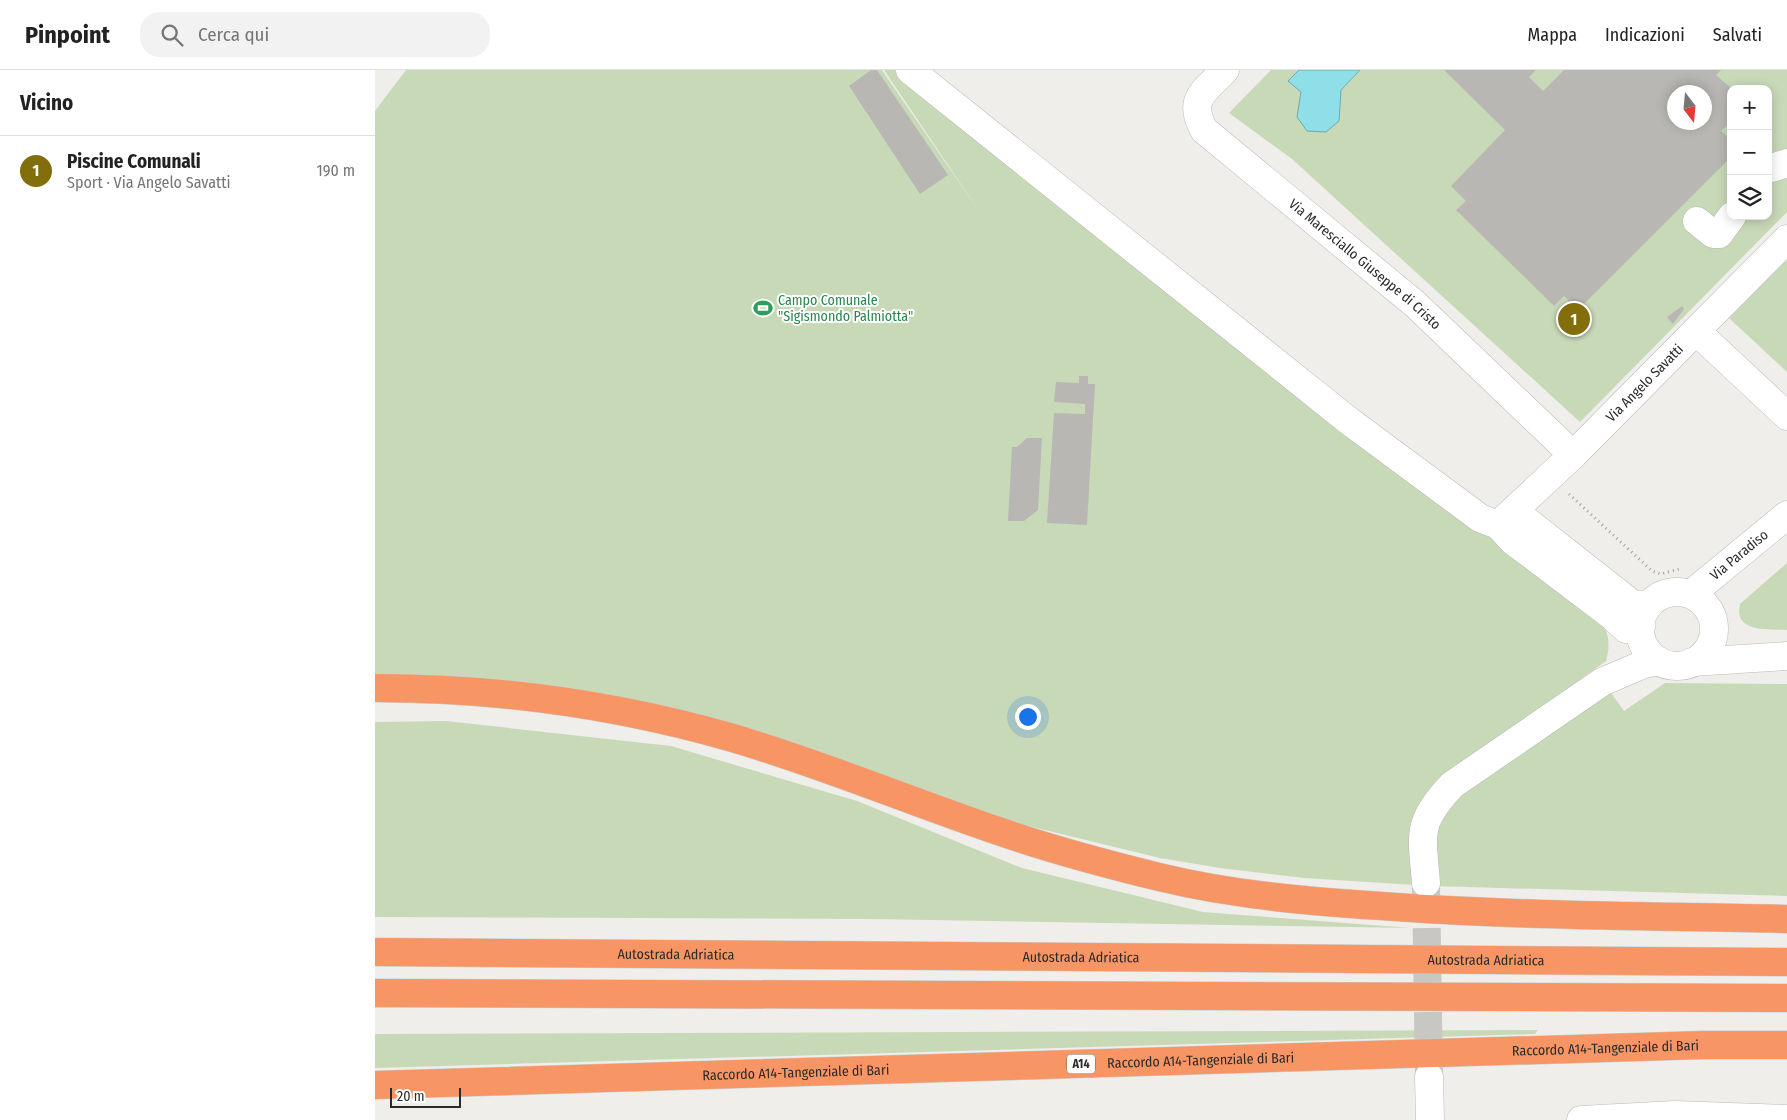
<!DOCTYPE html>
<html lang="it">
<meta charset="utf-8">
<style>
:root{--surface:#fff;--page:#f2f2f2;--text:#222;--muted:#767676;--line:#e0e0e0;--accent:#826e0b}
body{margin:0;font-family:"Fira Sans Condensed",sans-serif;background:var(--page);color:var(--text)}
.controls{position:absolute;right:15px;top:15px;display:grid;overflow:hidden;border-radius:10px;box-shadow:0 2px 12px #0003}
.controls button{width:45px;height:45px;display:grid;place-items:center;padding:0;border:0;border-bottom:1px solid var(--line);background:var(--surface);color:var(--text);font:25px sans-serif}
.compass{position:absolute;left:1292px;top:15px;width:45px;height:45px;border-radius:50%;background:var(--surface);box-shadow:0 2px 12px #0003;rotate:164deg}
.scale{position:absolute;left:15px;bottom:12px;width:71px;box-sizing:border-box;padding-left:5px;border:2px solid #2b2a29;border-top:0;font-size:14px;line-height:18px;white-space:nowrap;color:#2b2a29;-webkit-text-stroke:4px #fff;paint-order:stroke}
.you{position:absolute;left:652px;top:646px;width:18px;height:18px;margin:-12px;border:4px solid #fff;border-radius:50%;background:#1a73e8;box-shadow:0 0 0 8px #1a73e833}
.badge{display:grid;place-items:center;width:32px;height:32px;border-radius:50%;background:var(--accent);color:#fff;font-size:16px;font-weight:700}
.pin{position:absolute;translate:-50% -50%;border:2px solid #fff;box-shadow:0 1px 5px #0006}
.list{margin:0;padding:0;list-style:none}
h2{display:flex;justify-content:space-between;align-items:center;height:65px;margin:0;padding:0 20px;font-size:21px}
h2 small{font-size:16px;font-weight:400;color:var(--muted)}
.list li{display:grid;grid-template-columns:32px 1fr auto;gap:15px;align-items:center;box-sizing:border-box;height:70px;padding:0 20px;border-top:1px solid var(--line)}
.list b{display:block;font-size:19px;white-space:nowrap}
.list p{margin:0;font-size:16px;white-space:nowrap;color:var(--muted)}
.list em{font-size:16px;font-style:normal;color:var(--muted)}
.icon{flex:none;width:28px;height:28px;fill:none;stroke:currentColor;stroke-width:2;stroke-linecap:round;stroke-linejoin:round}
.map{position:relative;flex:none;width:1412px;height:1050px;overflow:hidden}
header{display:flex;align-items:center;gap:30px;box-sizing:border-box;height:70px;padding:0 25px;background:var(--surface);border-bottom:1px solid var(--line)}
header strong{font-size:24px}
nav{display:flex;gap:28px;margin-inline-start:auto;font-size:18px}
.search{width:350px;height:45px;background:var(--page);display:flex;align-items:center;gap:12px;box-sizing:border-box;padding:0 18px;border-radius:20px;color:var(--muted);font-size:19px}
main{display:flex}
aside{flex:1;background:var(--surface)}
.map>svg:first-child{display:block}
.green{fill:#c8d9b8;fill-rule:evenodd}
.water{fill:#8fdfe8;stroke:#71a9af}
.building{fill:#b9b7b3;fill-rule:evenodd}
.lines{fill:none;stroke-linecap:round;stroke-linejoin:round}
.minor-tunnel{stroke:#c8c7c3;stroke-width:28;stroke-dasharray:28 14;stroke-linecap:butt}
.minor-casing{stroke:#bbbab5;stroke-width:29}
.highway-casing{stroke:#ccc;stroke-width:29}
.path{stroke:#a1a09e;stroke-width:3;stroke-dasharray:1 4;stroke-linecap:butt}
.minor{stroke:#fff;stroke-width:28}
.highway{stroke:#f79664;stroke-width:28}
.labels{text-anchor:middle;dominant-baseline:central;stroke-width:4;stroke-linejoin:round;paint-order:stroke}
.shield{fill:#fff;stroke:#6b6a69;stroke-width:1}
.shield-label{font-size:12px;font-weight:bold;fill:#2b2a29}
.street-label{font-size:14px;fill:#2b2a29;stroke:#fff}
.leisure-label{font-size:14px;fill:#27864d;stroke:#fff;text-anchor:start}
</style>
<header>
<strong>Pinpoint</strong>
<div class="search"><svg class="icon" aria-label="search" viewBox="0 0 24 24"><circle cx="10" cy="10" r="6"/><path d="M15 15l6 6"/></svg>Cerca qui</div>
<nav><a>Mappa</a><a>Indicazioni</a><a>Salvati</a></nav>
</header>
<main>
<aside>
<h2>Vicino<small></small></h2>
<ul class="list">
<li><span class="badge">1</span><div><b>Piscine Comunali</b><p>Sport · Via Angelo Savatti</p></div><em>190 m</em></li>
</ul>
</aside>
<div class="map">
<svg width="1412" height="1050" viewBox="0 0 1412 1050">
<rect width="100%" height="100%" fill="#efeeea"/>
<!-- green -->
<g class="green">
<path d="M31,0H507L608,147L509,0H519L843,260L1220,541C1232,558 1237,570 1231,591L1076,703L1040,815L929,808L845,798L785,788L637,752L412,673L0,608V41Z"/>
<path d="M896,0H1412V142L1205,352L917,89L854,43ZM1356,19H1393V146H1356ZM1300,22H1330V52H1300Z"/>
<path d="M1412,189V302L1354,248Z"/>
<path d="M1412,493V560C1393,559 1358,563 1365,534Z"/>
<path d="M1290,613L1412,614V826L1057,816L1062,752L1083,725L1234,620L1249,641Z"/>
<path d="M71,651L296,676L482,731L647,798L828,842L1036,858L497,849L0,847V652Z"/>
<path d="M1163,960L1160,964L0,998V964Z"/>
</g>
<!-- water -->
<path class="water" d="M924,0H985L966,20L964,51L951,62L932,61L922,47L926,22L913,11Z"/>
<!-- building -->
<g class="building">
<path d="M496,0H502L573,105L545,124L474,16Z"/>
<path d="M1069,0H1161L1154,7L1168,21L1189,0H1346L1341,5L1356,18V51L1346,61L1356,70V87L1203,240L1189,226L1179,236L1081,140L1091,131L1076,116L1130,60ZM1300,22H1330V52H1300Z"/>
<path d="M1307,236L1309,239L1298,254L1292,247Z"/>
<path d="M704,306H713V314H720L712,455L672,453L679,343L710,344V334L679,332L681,312L704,313Z"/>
<path d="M652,368H667L663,440L649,451H633L637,377H642Z"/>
</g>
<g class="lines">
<!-- minor-tunnel -->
<path class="minor-tunnel" d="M1051,816L1054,1007"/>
<!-- minor casing -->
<g class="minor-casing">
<g id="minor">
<path d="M535,0L974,351L1105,448L1123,455L1138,471L1236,545L1251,559L1266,557"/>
<path id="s1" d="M850,0C829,22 812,29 829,60L1040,234L1198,385"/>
<path d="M1393,99L1412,93"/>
<path d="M1322,151L1338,164H1344L1357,146"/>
<path d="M1321,261L1412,346"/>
<path d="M1139,441L1257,534L1273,535"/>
<path id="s2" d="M1123,455L1198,385L1412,169"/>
<circle cx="1302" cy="559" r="37"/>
<path id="s3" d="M1316,524L1412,445"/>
<path d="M1317,592L1412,586"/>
<path d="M1051,813C1047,764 1041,753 1077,715L1227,612L1269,594L1284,591"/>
<path d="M1054,1007L1055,1050"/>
<path d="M1206,1050L1300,1045L1412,1049"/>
</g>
</g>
<!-- highway casing -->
<g class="highway-casing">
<g id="highway">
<path d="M0,618C120,618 243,635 358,668C453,696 544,735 638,766C686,782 735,795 784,807C862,826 942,832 1021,837C1151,846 1282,846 1412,849"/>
<path id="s4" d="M0,882L1412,892"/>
<path d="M0,923L1412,928"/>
<path id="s5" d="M0,1015L1329,975H1412"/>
</g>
</g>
<!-- path -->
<path class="path" d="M1194,424L1277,501L1286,504L1304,499"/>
<!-- minor -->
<use href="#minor" class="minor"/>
<!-- highway -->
<use href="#highway" class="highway"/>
</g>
<!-- icons -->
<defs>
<g id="stadium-bare" transform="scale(1.5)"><path d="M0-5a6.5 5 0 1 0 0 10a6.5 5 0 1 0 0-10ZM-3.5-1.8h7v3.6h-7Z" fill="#2e9e5b" stroke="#fff" stroke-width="2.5" paint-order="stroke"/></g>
</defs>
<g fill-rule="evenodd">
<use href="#stadium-bare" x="388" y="238"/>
</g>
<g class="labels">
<!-- shield labels -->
<rect class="shield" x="692" y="984.5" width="28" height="19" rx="4"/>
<g class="shield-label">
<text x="706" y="994">A14</text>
</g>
<!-- street labels -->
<g class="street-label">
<text stroke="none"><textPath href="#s1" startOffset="281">Via Maresciallo Giuseppe di Cristo</textPath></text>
<text stroke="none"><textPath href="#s2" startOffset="204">Via Angelo Savatti</textPath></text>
<text stroke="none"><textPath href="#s3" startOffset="62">Via Paradiso</textPath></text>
<text stroke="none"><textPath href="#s4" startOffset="301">Autostrada Adriatica</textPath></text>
<text stroke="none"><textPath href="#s4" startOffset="706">Autostrada Adriatica</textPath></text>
<text stroke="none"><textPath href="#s4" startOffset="1111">Autostrada Adriatica</textPath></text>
<text stroke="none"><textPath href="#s5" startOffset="1231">Raccordo A14-Tangenziale di Bari</textPath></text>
<text stroke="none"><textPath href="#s5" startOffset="826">Raccordo A14-Tangenziale di Bari</textPath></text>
<text stroke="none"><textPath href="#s5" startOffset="421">Raccordo A14-Tangenziale di Bari</textPath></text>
</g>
<!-- leisure labels -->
<g class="leisure-label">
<text x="403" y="230">Campo Comunale<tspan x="403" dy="16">"Sigismondo Palmiotta"</tspan></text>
</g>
</g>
</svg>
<div class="controls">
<button>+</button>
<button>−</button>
<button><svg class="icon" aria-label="layers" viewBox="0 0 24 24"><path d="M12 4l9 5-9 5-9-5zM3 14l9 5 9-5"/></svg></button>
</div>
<svg class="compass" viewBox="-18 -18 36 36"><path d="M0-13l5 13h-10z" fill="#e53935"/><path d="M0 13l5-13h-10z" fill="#767676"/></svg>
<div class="scale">20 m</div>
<div class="you"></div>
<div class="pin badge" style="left:1199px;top:249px">1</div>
</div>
</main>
